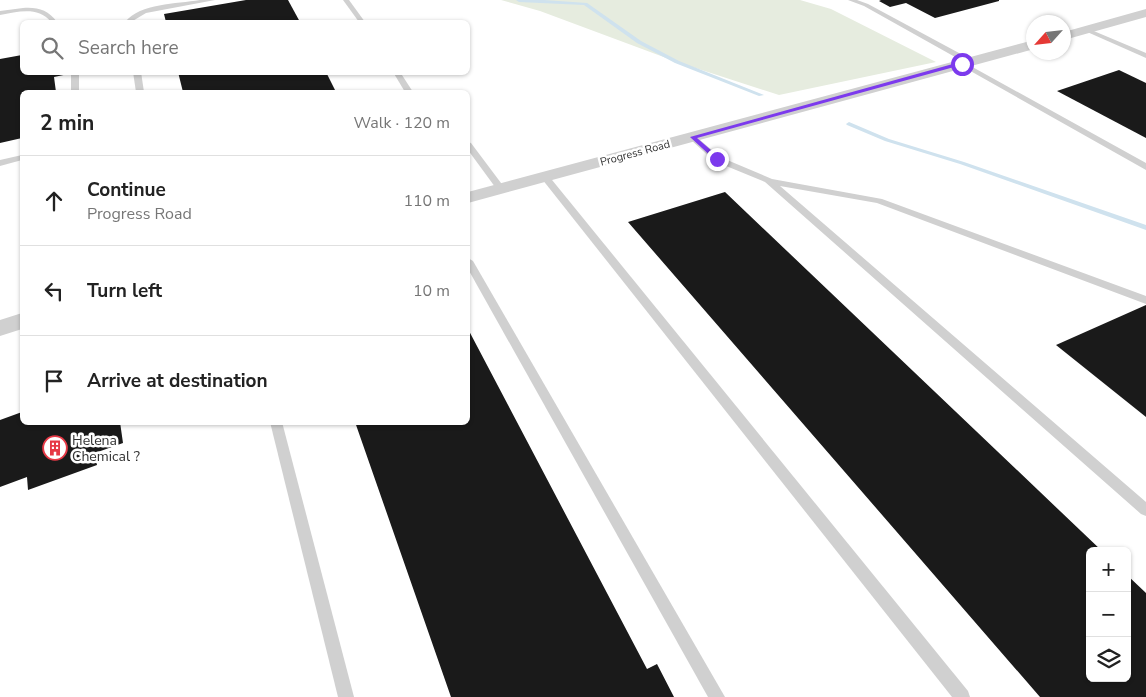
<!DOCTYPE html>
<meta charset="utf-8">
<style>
:root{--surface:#fff;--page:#f2f2f2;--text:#222;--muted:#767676;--line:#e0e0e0}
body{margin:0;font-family:"Nunito Sans",sans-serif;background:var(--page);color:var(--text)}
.controls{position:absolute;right:15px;bottom:15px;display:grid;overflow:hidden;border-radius:8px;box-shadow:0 1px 4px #0004}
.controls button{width:45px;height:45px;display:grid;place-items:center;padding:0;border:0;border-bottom:1px solid var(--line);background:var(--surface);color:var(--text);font:25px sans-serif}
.compass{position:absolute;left:1026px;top:15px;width:45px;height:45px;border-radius:50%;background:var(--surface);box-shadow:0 1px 4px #0004;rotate:243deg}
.stop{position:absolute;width:15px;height:15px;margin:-11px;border:4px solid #7c3aed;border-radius:50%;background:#fff}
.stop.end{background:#7c3aed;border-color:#fff;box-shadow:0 1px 5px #0008}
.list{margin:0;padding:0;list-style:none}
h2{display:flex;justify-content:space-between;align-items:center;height:65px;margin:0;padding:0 20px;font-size:21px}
h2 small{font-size:16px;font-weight:400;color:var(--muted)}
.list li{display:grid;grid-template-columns:32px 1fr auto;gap:15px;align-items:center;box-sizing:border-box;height:90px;padding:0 20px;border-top:1px solid var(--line)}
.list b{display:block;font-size:19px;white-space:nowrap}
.list p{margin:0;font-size:16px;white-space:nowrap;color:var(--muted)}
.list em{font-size:16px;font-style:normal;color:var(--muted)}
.icon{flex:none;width:28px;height:28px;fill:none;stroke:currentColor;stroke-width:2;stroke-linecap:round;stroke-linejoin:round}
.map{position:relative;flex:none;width:1146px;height:697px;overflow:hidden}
.search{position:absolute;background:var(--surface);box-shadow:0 1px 4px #0004;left:20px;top:20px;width:450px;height:55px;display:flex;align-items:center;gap:12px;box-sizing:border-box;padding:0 18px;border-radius:8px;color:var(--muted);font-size:19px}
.panel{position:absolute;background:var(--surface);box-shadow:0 1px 4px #0004;left:20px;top:90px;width:450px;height:335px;border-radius:8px}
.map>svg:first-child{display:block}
.green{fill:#e6ecdf}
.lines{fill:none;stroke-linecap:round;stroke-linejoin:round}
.stream{fill:#cfe2ee;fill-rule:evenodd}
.building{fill:#1a1a1a}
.service{fill:#d0d0d0;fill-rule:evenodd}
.minor{fill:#d0d0d0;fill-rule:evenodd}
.route{fill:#7c3aed}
.labels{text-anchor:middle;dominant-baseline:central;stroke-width:5;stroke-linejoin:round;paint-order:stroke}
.far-street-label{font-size:11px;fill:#333;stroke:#fff}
.poi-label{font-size:14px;fill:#333;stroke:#fff;text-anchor:start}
</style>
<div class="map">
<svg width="1146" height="697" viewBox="0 0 1146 697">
<rect width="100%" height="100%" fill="#fff"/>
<!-- green -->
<path class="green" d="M501,0H800L831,9L936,62L779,95L677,62L540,11Z"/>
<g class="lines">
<!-- stream -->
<g class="stream">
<path d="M516,0H544L587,3L641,41L679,61L764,95L759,96L675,63L637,43L584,5L519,2Z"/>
<path d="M849,122L889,139L964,162L1146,225V230L960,164L885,141L847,125L846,124Z"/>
</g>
</g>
<!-- building -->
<g class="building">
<path d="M246,0H288L300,22H166L164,14Z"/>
<path d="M881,0H999V1L935,18L906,3L890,7L879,1Z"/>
<path d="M22,55V72L73,73L54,77L56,92H22V138L0,143V59Z"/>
<path d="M1119,70L1146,83V138L1057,91Z"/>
<path d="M178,72H326L336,92H183Z"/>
<path d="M725,192L1102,551H1090V678H1127V575L1146,593V697H1040L628,222Z"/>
<path d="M1146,305V417L1056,345Z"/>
<path d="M468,329L647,669L657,664L674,697H451L355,422H468Z"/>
<path d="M22,412V422H120L123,443L95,453L97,465L28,490L27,477L0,487V420Z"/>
</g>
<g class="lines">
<!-- service -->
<g class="service">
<path d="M200,0H215L146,13L131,22H125C141,3 176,4 200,0Z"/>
<path d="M343,0H349L365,22H359Z"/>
<path d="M848,0H857L868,4L972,60V64H967L1146,163V170L958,64L964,62L864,6Z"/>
<path d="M23,8C38,7 48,10 57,22H51C38,6 18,12 0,15V11Z"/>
<path d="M1085,29H1089L1146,53V58L1085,31Z"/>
<rect x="71" y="72" width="8" height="20"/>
<path d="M133,72H141L144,92H136Z"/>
<path d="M393,72H400L413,92H405Z"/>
<path d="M693,134L720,157L772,179L882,199L1146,296V304L877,203L780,186L1146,502V516L1141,514L765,182L714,161L690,139V135Z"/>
<path d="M468,142L471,143L504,187V191H498L468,150Z"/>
<path d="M22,155V160L0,166V160Z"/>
<path d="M545,174L548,175L968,691L970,697H952L542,179L541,177Z"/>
<path d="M468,258L473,261L725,697H708L468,269Z"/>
<path d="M270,422H282L354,697H338Z"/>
</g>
<!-- minor -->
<g class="minor">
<path d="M1146,9V17L1064,40V32Z"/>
<path d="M1034,40V49L468,203V192Z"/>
<path d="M22,313V329L0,336V320Z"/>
</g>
</g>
<!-- route -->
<path class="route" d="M960,62L965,64L697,138L720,158V160H715L690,137Z"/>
<!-- icons -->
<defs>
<g id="building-ring" transform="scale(1.25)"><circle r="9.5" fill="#fff" stroke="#e63946" stroke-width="1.5"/><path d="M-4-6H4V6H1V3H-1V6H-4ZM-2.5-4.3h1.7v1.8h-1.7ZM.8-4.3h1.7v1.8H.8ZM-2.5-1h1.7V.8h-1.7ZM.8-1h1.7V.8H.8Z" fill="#e63946"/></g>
</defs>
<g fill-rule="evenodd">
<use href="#building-ring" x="55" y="448"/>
</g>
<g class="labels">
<!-- far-street labels -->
<g class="far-street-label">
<text transform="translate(635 153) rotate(-15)">Progress Road</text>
</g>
<!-- poi labels -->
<g class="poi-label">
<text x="72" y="440">Helena<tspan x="72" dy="16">Chemical ?</tspan></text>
</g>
</g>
</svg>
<div class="controls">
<button>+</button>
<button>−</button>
<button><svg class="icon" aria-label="layers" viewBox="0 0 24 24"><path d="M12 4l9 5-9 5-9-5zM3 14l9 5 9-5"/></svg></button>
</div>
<svg class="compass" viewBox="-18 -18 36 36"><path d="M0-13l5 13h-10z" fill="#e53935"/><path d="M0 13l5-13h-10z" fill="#767676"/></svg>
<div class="stop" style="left:962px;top:64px"></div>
<div class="stop end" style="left:717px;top:159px"></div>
<div class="search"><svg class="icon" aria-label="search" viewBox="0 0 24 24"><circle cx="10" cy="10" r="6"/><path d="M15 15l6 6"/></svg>Search here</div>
<section class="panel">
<h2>2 min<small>Walk · 120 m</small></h2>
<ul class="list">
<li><svg class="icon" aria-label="ahead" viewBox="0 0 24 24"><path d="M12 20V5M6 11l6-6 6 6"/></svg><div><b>Continue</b><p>Progress Road</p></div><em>110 m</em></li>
<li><svg class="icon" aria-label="left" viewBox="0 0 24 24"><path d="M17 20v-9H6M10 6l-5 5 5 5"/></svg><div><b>Turn left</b></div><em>10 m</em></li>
<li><svg class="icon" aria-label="arrive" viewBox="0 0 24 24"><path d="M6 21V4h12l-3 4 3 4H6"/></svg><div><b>Arrive at destination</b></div></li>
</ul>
</section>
</div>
